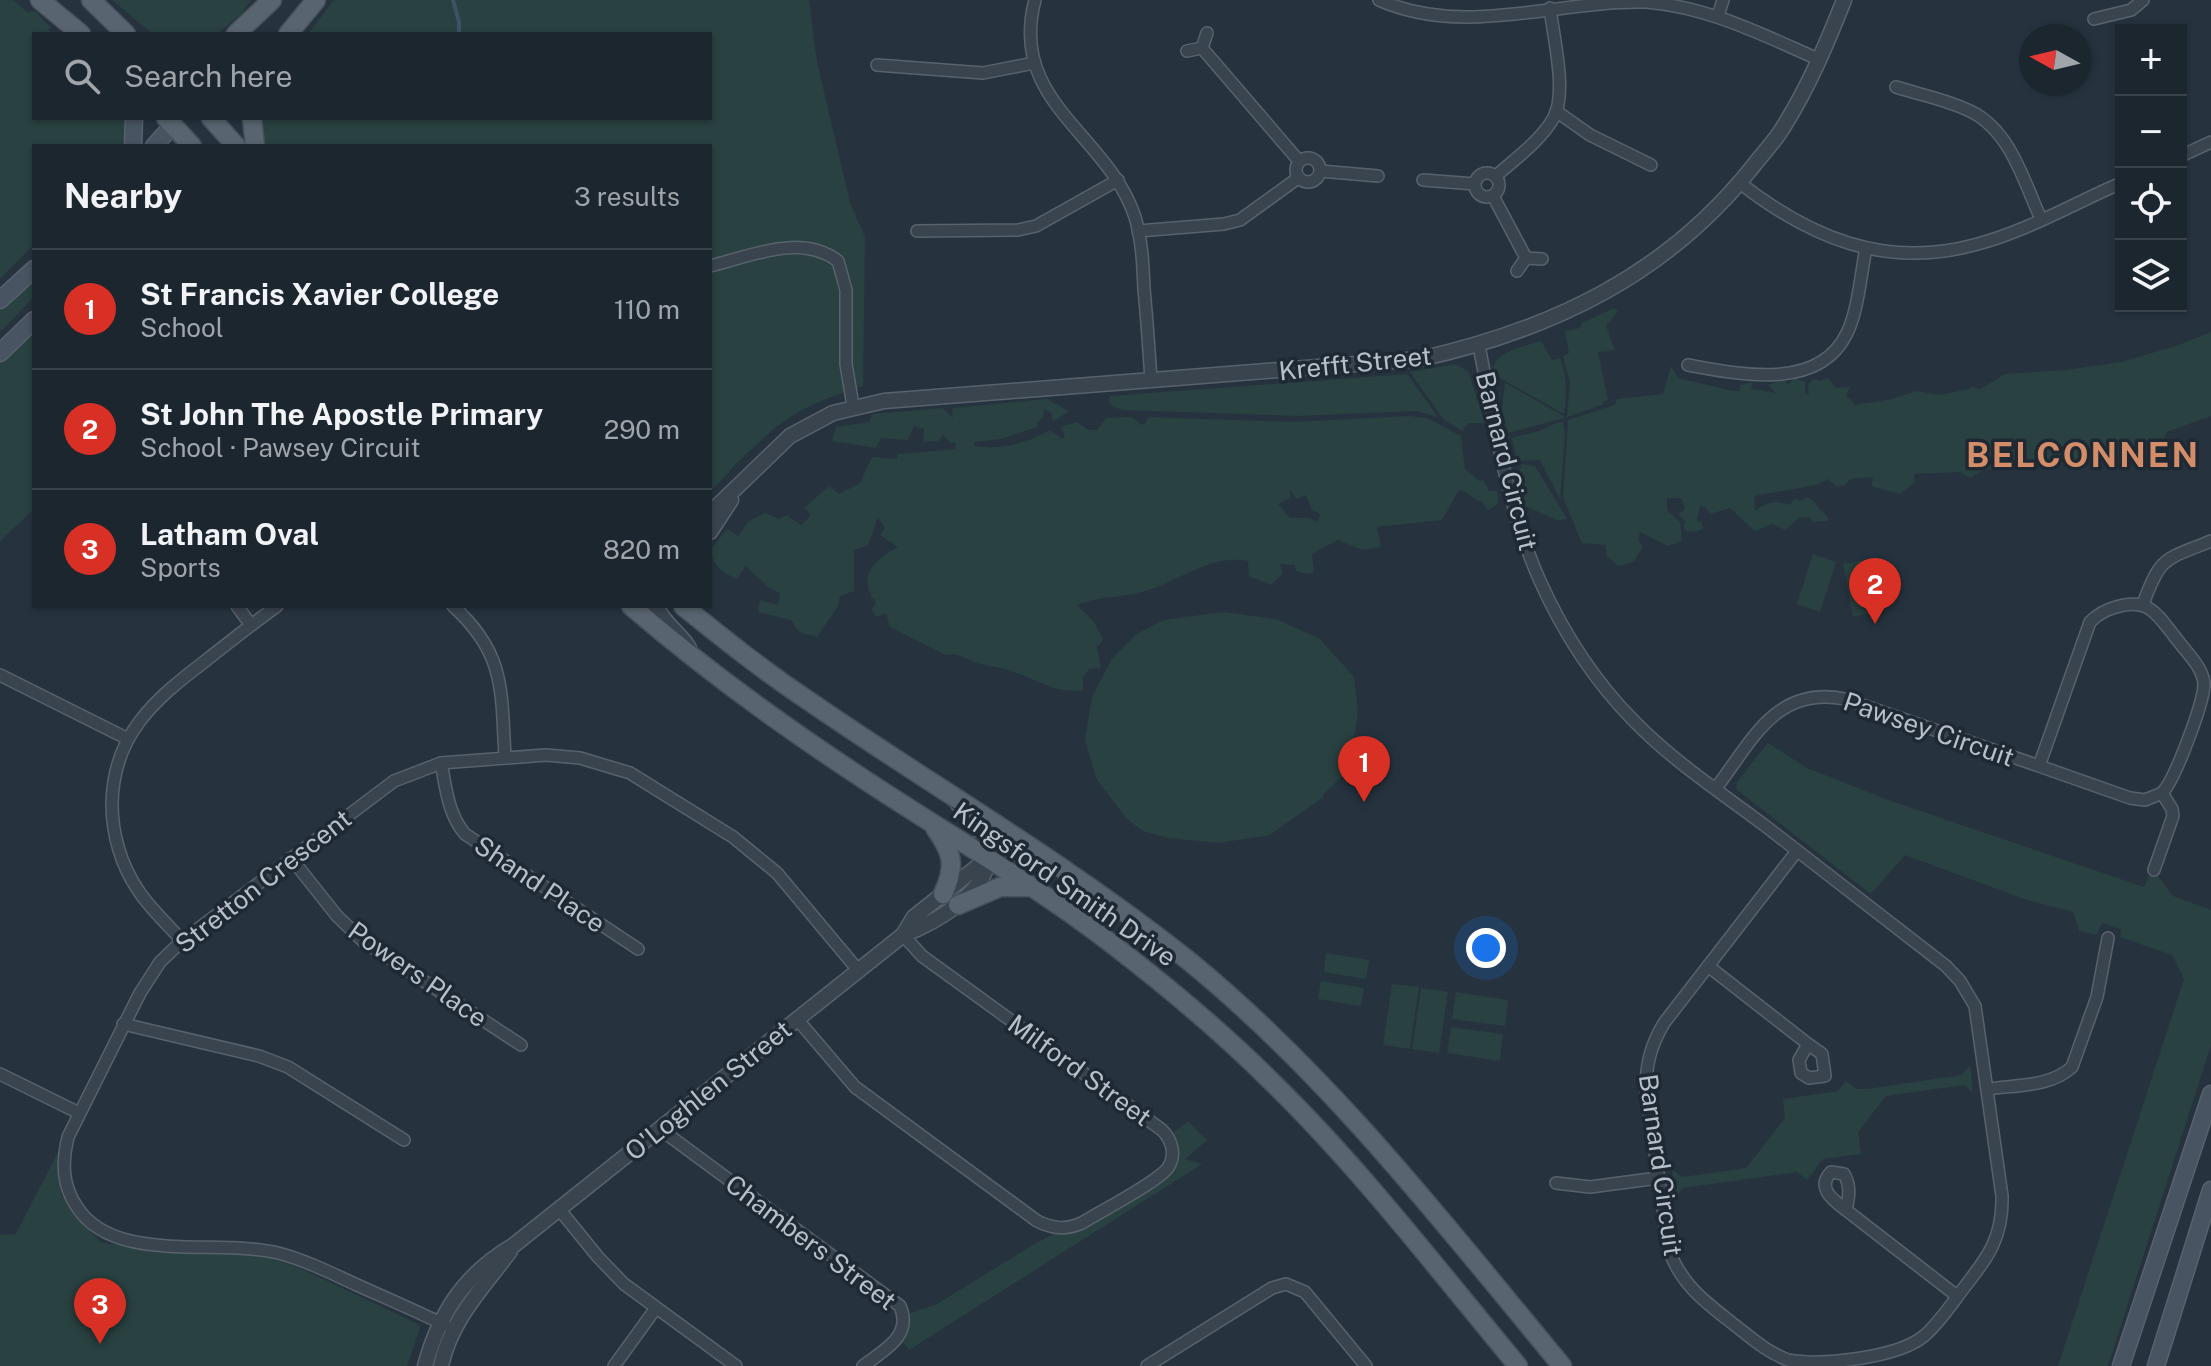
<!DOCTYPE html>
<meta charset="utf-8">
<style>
:root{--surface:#1c262f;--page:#29323b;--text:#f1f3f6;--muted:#a0a5aa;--line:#3a434b;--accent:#d93025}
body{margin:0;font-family:"Public Sans",sans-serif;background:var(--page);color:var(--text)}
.controls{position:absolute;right:24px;top:24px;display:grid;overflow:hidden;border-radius:0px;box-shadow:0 2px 6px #0004}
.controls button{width:72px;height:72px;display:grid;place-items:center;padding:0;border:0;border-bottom:2px solid var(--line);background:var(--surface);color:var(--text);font:40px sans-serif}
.compass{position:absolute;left:2019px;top:24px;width:72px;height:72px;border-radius:50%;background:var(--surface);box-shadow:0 2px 6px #0004;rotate:278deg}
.you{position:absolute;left:1486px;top:948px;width:28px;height:28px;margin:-20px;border:6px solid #fff;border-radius:50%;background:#1a73e8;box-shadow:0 0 0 12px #1a73e833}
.badge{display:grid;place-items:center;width:52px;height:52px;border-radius:50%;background:var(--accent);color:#fff;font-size:26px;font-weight:700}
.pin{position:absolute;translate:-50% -66px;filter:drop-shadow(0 2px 4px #0008)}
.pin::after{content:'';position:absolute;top:42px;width:28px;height:24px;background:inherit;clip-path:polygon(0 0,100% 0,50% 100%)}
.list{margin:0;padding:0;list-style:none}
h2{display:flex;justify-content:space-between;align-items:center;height:104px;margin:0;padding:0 32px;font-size:34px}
h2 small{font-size:26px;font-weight:400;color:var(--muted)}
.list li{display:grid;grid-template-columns:52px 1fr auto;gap:24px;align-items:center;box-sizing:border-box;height:120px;padding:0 32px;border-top:2px solid var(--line)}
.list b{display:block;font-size:30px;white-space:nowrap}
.list p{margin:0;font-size:26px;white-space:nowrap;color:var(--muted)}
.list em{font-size:26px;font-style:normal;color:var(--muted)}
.icon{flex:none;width:44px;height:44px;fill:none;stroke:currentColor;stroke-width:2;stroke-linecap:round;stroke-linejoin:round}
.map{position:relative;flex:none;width:2211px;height:1366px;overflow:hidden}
.search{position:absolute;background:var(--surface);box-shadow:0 2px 6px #0004;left:32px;top:32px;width:680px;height:88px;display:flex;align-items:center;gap:20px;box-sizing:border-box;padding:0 28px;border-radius:0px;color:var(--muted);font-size:30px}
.panel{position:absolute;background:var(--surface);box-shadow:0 2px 6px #0004;left:32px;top:144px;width:680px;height:464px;border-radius:0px}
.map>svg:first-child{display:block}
.green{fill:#294141;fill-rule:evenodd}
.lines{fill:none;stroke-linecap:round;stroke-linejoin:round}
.stream{stroke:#3c5268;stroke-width:4}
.minor-casing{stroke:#58626d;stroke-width:14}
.tertiary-casing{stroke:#58626d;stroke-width:17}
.secondary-casing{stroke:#58626d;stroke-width:19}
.primary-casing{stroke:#46505b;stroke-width:21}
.minor{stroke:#3a444f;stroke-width:11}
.tertiary{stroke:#3a444f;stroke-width:14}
.secondary{stroke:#485462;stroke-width:16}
.primary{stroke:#58646f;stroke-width:18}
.labels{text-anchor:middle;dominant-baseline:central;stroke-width:7;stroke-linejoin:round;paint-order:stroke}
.street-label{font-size:26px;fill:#b6bfca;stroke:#1f2934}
.district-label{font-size:34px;font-weight:bold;letter-spacing:2px;fill:#d38d68;stroke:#1f2934}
</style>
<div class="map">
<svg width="2211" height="1366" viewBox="0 0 2211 1366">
<rect width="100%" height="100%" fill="#26333f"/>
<!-- green -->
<g class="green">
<path d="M0,0H13L27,12L35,11L51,28L48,30L53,34H34V118H124L127,138L122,146H34V244L0,279Z"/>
<path d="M112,0H251L240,15L217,34H153Z"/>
<path d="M334,0H809L817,62L837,147L850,202L865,237L863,386C836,395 806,405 783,422C756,442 732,468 710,492V146H260L256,118H710V34H308Z"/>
<path d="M34,275V297L0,332V307Z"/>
<path d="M1614,308L1618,311L1606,326L1615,350L1598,352L1608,400L1602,402L1604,404L1567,417L1570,383L1563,357L1569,353L1565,331L1580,328L1582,323Z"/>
<path d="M34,327V509L0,541V359Z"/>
<path d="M2211,332V416L2167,432L2154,456L1983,470L1970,478L1960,472L1914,474L1915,482L1900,494L1871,486L1874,477L1850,479L1845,485L1837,487L1828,479L1816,485L1754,496L1755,511C1767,502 1775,500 1790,505L1794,499L1800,501L1808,497C1816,502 1820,511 1828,517V521L1813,522L1809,517L1799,518L1785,530L1773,524L1755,531L1730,508L1710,514L1705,507L1700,506L1697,521L1701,522L1703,529L1694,532L1686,531L1683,526L1686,522L1678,514L1685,509L1681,498H1667V510L1680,522L1682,541L1668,546L1640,532L1638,539L1643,547L1633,562L1618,566L1607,556L1605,545L1582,543L1563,497L1568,420L1615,405L1617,399L1663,394L1671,366L1678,378L1733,391H1740V385L1753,382L1751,389L1776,393L1768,385L1784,380L1788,385L1794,378L1805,382V394H1809L1808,384L1814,379L1820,381L1828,378L1836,388L1850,387L1846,395L1855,405L1892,399L1916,391L1940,395L1969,389L1973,386L1979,390L2005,374L2065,370L2121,362L2176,346Z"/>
<path d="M1541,341L1552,360L1560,358C1567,377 1567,394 1564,414L1500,378L1493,370C1496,350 1524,347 1541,341Z"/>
<path d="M1455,364L1468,371L1485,423H1468L1462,431L1444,420L1410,372Z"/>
<path d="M1407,374L1438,417L1416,411L1298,416L1123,410L1113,407L1109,403L1110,396Z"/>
<path d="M1505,383L1564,416V418L1508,433L1502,410Z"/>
<path d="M1047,399L1069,411L1053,422L1051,412L1043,409L1044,416L1038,422L1037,427L1001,439L974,442V446C1002,450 1025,444 1050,430L1062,439L1065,436L1060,427L1077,422L1088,430H1097L1106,418L1132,417L1141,425L1146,423L1148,417L1293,422L1409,416L1427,418L1461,436L1465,469L1479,481L1483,480L1489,491H1497L1498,504L1488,510L1482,502C1472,500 1469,491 1459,490L1442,520L1377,527L1381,547L1362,550L1338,540L1312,554L1314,572L1308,574L1296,571L1294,565L1280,564L1283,573L1271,585L1249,576L1248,561C1215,554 1182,578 1152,589C1127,598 1101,595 1077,605L1094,622L1103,640L1097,647L1101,668L1089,669L1083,677V690C1054,695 1034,677 1008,670C998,667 987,666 977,663C965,659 959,652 946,655L890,627L886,613L876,617L872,609L876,602C856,577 874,560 898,547L880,535L885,528L878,517L868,545L854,550V591L840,596L838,606L817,637L799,632L791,620L758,612L760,600L778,605L780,593L768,587L746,566L737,579C723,573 713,566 710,550L727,529L738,536L749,521L765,513L779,519L787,515L801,525L811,515L804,508L829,486L839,494L860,483L872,457L897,459L898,454L955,449L956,443H951L943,435L938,441L923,442L924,429L914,426L908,440L881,438L876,448L832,441L836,427L869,422L872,414L943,408L953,418L952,408ZM1290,489L1296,499L1306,495L1312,510L1320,514L1318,522L1309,518H1290L1278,504L1291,498Z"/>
<path d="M1559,422H1563L1565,434L1560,499L1540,460L1517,461L1512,438L1539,431Z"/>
<path d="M1522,464L1535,466L1567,519L1557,520L1523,505L1516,479Z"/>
<path d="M1813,554L1836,562L1820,612L1797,604Z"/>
<path d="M1869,559L1879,611L1853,617L1843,564Z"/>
<path d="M1223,612L1276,619L1320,639L1354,677L1358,710L1355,733L1344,774L1323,795V799L1319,800L1270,835L1218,843L1168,838L1143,831L1127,819L1097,780L1085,740L1092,697L1112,659L1137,634L1164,620Z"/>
<path d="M1768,743L1807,768L1891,801L2144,887L2150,874L2157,875L2173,896L2211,910V1045L2108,1366H2058L2184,979L2172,955L2120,937L2121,929L2102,923L2096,935L2079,931L2073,912L2027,900L1905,855L1871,894L1736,789L1737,782Z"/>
<path d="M1326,953L1369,960L1366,979L1324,972Z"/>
<path d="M1321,981L1364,988L1361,1006L1318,999Z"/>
<path d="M1392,984L1419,987L1410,1049L1383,1045Z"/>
<path d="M1421,988L1448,992L1439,1053L1412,1049Z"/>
<path d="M1456,992L1508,1000L1505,1026L1452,1019Z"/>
<path d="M1451,1027L1503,1034L1500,1061L1447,1053Z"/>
<path d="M1970,1065L1973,1093L1964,1085L1886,1096L1858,1132L1861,1154L1823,1159L1807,1180L1797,1172L1683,1188L1676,1197L1672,1170L1682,1177L1746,1168L1785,1118L1783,1099L1838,1091L1846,1081L1856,1089H1867L1962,1075Z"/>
<path d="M1188,1121L1207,1140L1185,1159L1202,1164L909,1350L903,1342H894L904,1315L937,1304L1033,1245L1157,1178L1175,1160L1178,1142L1173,1133Z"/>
<path d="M60,1148L61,1194L83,1224L102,1243L264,1256L300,1268L418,1324L420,1328L407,1366H0V1235L16,1234Z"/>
</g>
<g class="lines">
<!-- stream -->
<path class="stream" d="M453,0L459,22V34"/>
<!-- minor casing -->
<g class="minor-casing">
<g id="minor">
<path d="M1035,0C1008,102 1107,133 1135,217C1142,240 1143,265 1144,289C1147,319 1149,350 1151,380"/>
<path d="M1379,0C1465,38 1557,0 1646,2C1709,7 1763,35 1820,60"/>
<path d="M1718,16L1723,0"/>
<path d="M2094,19L2131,10L2143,0"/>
<path d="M1202,48L1299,161"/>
<path d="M1187,51L1202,48L1207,33"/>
<path d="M877,65L983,73L1034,63"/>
<path d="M1896,87C1921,95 1949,100 1972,112C2011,132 2024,182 2041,219"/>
<path d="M1556,111L1590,135L1651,165"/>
<path d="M2181,156L2211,142"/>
<circle cx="1308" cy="170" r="12"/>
<path d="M1320,171L1378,176"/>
<circle cx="1487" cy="185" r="12"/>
<path d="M1496,176C1515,159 1540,141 1553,119C1568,94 1553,36 1550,8"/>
<path d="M1423,180L1475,184"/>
<path d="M1740,183C1809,237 1884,269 1974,245C2025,232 2073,204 2121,183"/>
<path d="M1493,196L1526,258"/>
<path d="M917,231L1018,230L1036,226L1118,180"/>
<path d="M1138,231L1224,224L1240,220L1298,178"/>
<path d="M710,266C751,256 801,233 838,261L846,290V364L853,406"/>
<path d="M1517,271L1526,258L1542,259"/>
<path d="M1479,346C1495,425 1507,507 1540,581C1563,632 1595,682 1635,722C1674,762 1723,794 1768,828C1827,874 1886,920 1946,966L1960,981L1975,1006L2002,1196C2003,1238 1988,1257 1963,1289C1951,1305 1939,1323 1924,1336C1897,1358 1821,1366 1788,1360C1766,1352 1749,1336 1732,1323C1704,1301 1681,1284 1669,1250L1646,1089C1646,1063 1651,1045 1664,1023L1797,851"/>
<path d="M1688,365C1738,374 1819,392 1847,333C1858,311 1861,273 1866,248"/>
<path d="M2143,604C2161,555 2165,560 2211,541"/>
<path d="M237,606L251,625"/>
<path d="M453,606C506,654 501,691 505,757"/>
<path d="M0,675L128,739"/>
<path d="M441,763C446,788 448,814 465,834L638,949"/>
<path d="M1716,788C1752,741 1776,685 1845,699L2039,766"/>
<path d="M291,858L337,916L363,941L521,1045"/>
<path d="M2154,870L2173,816L2172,809L2162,793C2175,780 2204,702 2204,684C2203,668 2188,654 2179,642C2159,618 2151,596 2116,607C2105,610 2098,614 2090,622L2039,766L2130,798L2145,800L2162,793"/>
<path d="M182,941C168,924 150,909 138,890C121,865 112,834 112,804C113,735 154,700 204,662C228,643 252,624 277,606"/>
<path d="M1708,966L1808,1044L1799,1060L1801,1073L1809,1078L1825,1076L1822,1054L1808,1044"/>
<path d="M797,1019L855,1087L1037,1221C1053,1229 1066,1230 1082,1223C1101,1211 1154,1184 1167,1169C1177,1156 1172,1140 1162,1130L922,956L903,935"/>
<path d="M123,1024L259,1056L288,1067L404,1140"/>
<path d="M0,1074L79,1113"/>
<path d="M1988,1089C2015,1085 2051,1087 2072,1067L2097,997L2108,938"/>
<path d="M660,1129L900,1306C913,1336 884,1350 863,1366"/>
<path d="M1556,1183L1590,1187L1658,1178"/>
<path d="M559,1209L598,1257L624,1284L736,1366"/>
<path d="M1846,1210C1849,1197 1851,1186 1844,1174L1831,1172C1816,1188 1833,1200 1846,1210L1957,1296"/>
<path d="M445,1325C416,1311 386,1298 357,1285C331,1273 305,1260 278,1253C217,1238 114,1265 77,1207C62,1185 62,1163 68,1137L140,993L160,962L182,941L394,781L441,763L546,755L580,758L630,773L733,837L777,873L858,970"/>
<path d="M614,1366L656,1308"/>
<path d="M1147,1366L1272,1288L1286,1284L1305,1292L1366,1366"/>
</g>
</g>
<!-- tertiary casing -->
<g class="tertiary-casing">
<g id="tertiary">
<path d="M710,513L790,436L833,413L884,401L1420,359C1554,329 1668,274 1754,165C1764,152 1776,140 1784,126C1809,86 1827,43 1844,0"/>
<path d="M710,532L731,500"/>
<path d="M656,606C664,624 679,632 689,648"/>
<path d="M903,935C936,923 1003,885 985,841C979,826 965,815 956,801"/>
<path d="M425,1366C440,1311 465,1274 514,1245L903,935L914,917L987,859L998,854L1014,853L1047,859"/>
<path d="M441,1366C451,1319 483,1288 510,1251"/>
</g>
</g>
<!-- secondary casing -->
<g class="secondary-casing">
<g id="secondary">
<path d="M133,146L134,118"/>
<path d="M154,146L173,125"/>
<path d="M0,300L34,269"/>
<path d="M0,353L34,320"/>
<path d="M2121,1366L2211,1094"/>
<path d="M2156,1366L2211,1190"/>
</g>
</g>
<!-- primary casing -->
<g class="primary-casing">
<g id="primary">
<path d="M40,0L81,34"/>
<path d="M91,0L126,34"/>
<path d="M236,34L272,0"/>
<path d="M288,34L316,0"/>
<path d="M166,118L192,146"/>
<path d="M211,118L236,146"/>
<path d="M252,118L255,146"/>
<path d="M631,606C703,668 780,724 859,776C943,832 1032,882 1112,944C1168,987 1222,1032 1272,1082C1362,1170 1438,1270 1518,1366"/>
<path d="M683,606C724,639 765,672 809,701C935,788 1069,865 1189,961C1332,1078 1445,1225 1562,1366"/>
<path d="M935,828C953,853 956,866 943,894"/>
<path d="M958,905L1000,887H1030"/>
</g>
</g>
<!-- minor -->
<use href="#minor" class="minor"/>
<!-- tertiary -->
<use href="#tertiary" class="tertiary"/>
<!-- secondary -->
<use href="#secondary" class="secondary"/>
<!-- primary -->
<use href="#primary" class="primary"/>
</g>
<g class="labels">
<!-- street labels -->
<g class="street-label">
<text transform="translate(1355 363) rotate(-6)">Krefft Street</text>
<text transform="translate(1507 461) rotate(76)">Barnard Circuit</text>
<text transform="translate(1929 729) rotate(19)">Pawsey Circuit</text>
<text transform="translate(263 881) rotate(-38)">Stretton Crescent</text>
<text transform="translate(540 884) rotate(34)">Shand Place</text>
<text transform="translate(1065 884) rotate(35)">Kingsford Smith Drive</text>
<text transform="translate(418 974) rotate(35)">Powers Place</text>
<text transform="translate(1080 1070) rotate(36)">Milford Street</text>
<text transform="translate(708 1090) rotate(-39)">O'Loghlen Street</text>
<text transform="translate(1661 1165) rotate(82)">Barnard Circuit</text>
<text transform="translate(811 1242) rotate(37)">Chambers Street</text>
</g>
<!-- district labels -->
<g class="district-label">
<text x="2083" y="455">BELCONNEN</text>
</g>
</g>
</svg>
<div class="controls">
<button>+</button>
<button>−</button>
<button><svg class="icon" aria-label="locate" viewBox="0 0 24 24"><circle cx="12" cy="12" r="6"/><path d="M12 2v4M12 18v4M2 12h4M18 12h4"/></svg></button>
<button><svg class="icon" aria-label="layers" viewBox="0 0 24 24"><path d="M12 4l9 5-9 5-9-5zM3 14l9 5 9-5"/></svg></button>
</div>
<svg class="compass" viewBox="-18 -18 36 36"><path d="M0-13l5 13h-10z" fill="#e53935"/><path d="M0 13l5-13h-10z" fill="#a0a5aa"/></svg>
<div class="you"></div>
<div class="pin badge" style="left:1364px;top:802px">1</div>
<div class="pin badge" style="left:1875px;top:624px">2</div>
<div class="pin badge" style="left:100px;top:1344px">3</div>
<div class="search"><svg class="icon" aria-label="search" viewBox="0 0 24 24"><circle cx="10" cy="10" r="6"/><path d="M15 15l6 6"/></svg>Search here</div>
<section class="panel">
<h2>Nearby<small>3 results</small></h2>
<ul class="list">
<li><span class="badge">1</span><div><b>St Francis Xavier College</b><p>School</p></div><em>110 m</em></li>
<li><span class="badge">2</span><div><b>St John The Apostle Primary</b><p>School · Pawsey Circuit</p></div><em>290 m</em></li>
<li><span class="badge">3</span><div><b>Latham Oval</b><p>Sports</p></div><em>820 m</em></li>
</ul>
</section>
</div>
